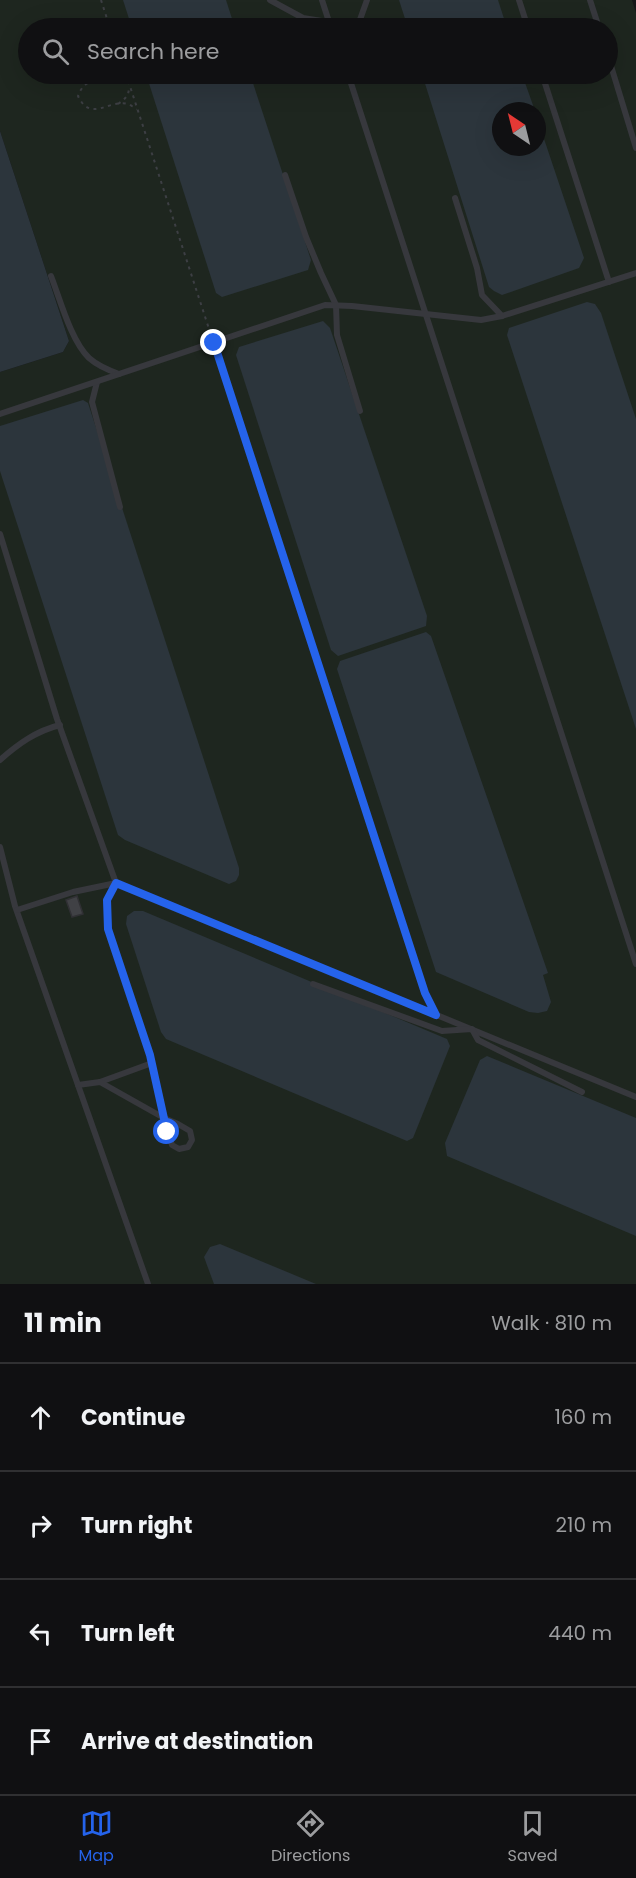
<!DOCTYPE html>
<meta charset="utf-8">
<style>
:root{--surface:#101012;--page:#1e1e20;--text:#f1f3f6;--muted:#9c9d9f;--line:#303032;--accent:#2563eb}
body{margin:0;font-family:Poppins,sans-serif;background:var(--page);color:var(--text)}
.compass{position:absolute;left:492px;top:102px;width:54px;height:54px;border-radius:50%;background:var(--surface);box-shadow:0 6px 24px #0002;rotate:325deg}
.stop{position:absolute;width:18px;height:18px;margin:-14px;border:4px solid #2563eb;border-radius:50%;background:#fff}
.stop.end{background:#2563eb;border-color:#fff;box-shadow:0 2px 6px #0008}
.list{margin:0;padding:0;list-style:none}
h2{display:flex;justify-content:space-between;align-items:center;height:78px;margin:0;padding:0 24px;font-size:26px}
h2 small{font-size:20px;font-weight:400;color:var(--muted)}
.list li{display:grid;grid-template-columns:39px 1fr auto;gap:18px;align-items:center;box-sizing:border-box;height:108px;padding:0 24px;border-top:2px solid var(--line)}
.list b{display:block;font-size:22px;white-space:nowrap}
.list em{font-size:20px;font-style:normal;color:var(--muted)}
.icon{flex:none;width:33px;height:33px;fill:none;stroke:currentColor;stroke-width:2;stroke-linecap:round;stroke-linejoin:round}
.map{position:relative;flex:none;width:636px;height:1284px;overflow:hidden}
.search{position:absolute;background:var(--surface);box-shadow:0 6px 24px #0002;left:18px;right:18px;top:18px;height:66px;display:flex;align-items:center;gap:15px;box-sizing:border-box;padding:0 21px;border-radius:33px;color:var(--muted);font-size:22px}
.sheet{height:510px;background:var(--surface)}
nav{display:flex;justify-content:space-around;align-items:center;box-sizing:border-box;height:84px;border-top:2px solid var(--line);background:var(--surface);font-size:16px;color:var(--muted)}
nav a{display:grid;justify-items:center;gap:3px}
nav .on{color:var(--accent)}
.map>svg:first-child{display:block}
.green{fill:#1e261f;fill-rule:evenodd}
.water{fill:#2c353c}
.building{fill:#404145;stroke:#303034;stroke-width:1.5}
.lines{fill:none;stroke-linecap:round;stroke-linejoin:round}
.path{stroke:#3d3f44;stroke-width:2;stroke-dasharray:3 4.5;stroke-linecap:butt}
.service{stroke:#37383d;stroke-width:6}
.route{stroke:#2563eb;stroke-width:8}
</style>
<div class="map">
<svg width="636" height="1284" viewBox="0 0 636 1284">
<rect width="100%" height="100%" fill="#161618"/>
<!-- green -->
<path class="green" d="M0,0H632L636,13V1284H0V372L63,352L69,341L0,131ZM28,28H608V74H28ZM501,111H537V147H501Z"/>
<!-- water -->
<g class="water">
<path d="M123,0H226L235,28H132Z"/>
<path d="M399,0H498L507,28H408Z"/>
<path d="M146,74H250L311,260L308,270L222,297L216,293Z"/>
<path d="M422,74H522L535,111H501V147H537V118L584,258L579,268L502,295L494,291L489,287Z"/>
<path d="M0,131L69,341L63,352L0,372Z"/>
<path d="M587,302L595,304L601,313L636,419V729L507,335L509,328Z"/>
<path d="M323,321L330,328L427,616L426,626L338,656L331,650L236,355L239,347Z"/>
<path d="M83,400L88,403L239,868V875L236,881L229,884L125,840L118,835L0,471V426Z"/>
<path d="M426,632L431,636L548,973L543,975L551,1002L547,1011L538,1013L529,1012L436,972L337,669L340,661Z"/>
<path d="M134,911H143L447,1039L450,1046L413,1138L407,1141L166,1039L161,1032L126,924L127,916Z"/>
<path d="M487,1056L636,1118V1236L447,1156L445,1143L480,1060Z"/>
<path d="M220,1244L316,1284H214L204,1257L210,1247Z"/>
</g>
<!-- building -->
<path class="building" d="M77,896L83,914L72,917L66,900Z"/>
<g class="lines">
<!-- path -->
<g class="path">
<path d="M101,0L110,28"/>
<path d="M108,74C95,80 83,81 78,96C91,123 108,99 128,104C129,104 136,109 137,109"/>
<path d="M121,74L127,79"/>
<path d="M126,74L211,335"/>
<path d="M118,104C125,99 129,96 129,87"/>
<path d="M216,349L425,993L431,1004"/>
</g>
<!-- service -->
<g class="service">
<path d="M270,0L303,18L328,22"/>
<path d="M322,0L331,28"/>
<path d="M519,0L528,28"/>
<path d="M590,0L599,28"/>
<path d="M357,28L367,0"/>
<path d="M608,56L636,148"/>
<path d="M348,74L636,964"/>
<path d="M542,74L609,282"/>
<path d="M285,175L306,237L321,273L336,305L337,335L360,411"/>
<path d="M455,198L477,268L482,295L502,316"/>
<path d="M51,276C60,299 71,341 89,358C98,366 108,370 119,374"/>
<path d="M97,382L92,402L120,507"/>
<path d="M0,414L325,305L352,306L481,320L502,316L636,273"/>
<path d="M0,534L57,719L116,883L636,1097"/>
<path d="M0,760C18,744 36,731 60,725"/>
<path d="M0,847L15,906L148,1284"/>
<path d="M116,883L107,900L108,929L150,1055L164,1118"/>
<path d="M17,910L73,892L116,883"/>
<path d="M313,984L442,1031L472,1029L478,1040L582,1092"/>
<path d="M100,1082L152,1063"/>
<path d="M78,1085L100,1082L164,1118"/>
<path d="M164,1118L178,1124L190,1131L192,1140L188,1147L179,1149L172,1145Z"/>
</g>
</g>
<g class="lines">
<!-- route -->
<path class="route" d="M167,1132L150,1055L108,929L107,900L116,883L436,1015L425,993L214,343"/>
</g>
</svg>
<svg class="compass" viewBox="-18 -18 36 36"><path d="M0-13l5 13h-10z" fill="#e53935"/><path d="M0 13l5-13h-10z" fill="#9c9d9f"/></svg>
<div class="stop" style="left:167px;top:1132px"></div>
<div class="stop end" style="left:214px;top:343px"></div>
<div class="search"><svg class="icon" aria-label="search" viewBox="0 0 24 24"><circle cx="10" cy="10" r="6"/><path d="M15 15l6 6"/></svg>Search here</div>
</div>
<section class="sheet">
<h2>11 min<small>Walk · 810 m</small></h2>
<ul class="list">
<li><svg class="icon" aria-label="ahead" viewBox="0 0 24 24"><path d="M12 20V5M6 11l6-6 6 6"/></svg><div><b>Continue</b></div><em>160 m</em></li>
<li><svg class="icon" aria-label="right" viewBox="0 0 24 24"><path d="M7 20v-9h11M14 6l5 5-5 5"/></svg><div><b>Turn right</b></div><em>210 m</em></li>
<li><svg class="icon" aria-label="left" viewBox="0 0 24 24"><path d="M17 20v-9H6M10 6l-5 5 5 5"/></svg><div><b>Turn left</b></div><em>440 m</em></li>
<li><svg class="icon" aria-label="arrive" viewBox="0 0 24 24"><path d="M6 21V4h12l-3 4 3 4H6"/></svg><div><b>Arrive at destination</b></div></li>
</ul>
</section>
<nav>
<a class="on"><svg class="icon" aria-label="map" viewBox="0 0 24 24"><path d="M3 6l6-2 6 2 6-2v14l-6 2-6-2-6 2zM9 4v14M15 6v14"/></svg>Map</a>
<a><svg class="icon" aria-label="directions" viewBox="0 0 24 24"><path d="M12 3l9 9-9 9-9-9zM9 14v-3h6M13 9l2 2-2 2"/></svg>Directions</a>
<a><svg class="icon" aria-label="saved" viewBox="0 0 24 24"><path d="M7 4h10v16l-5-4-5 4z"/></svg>Saved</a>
</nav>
